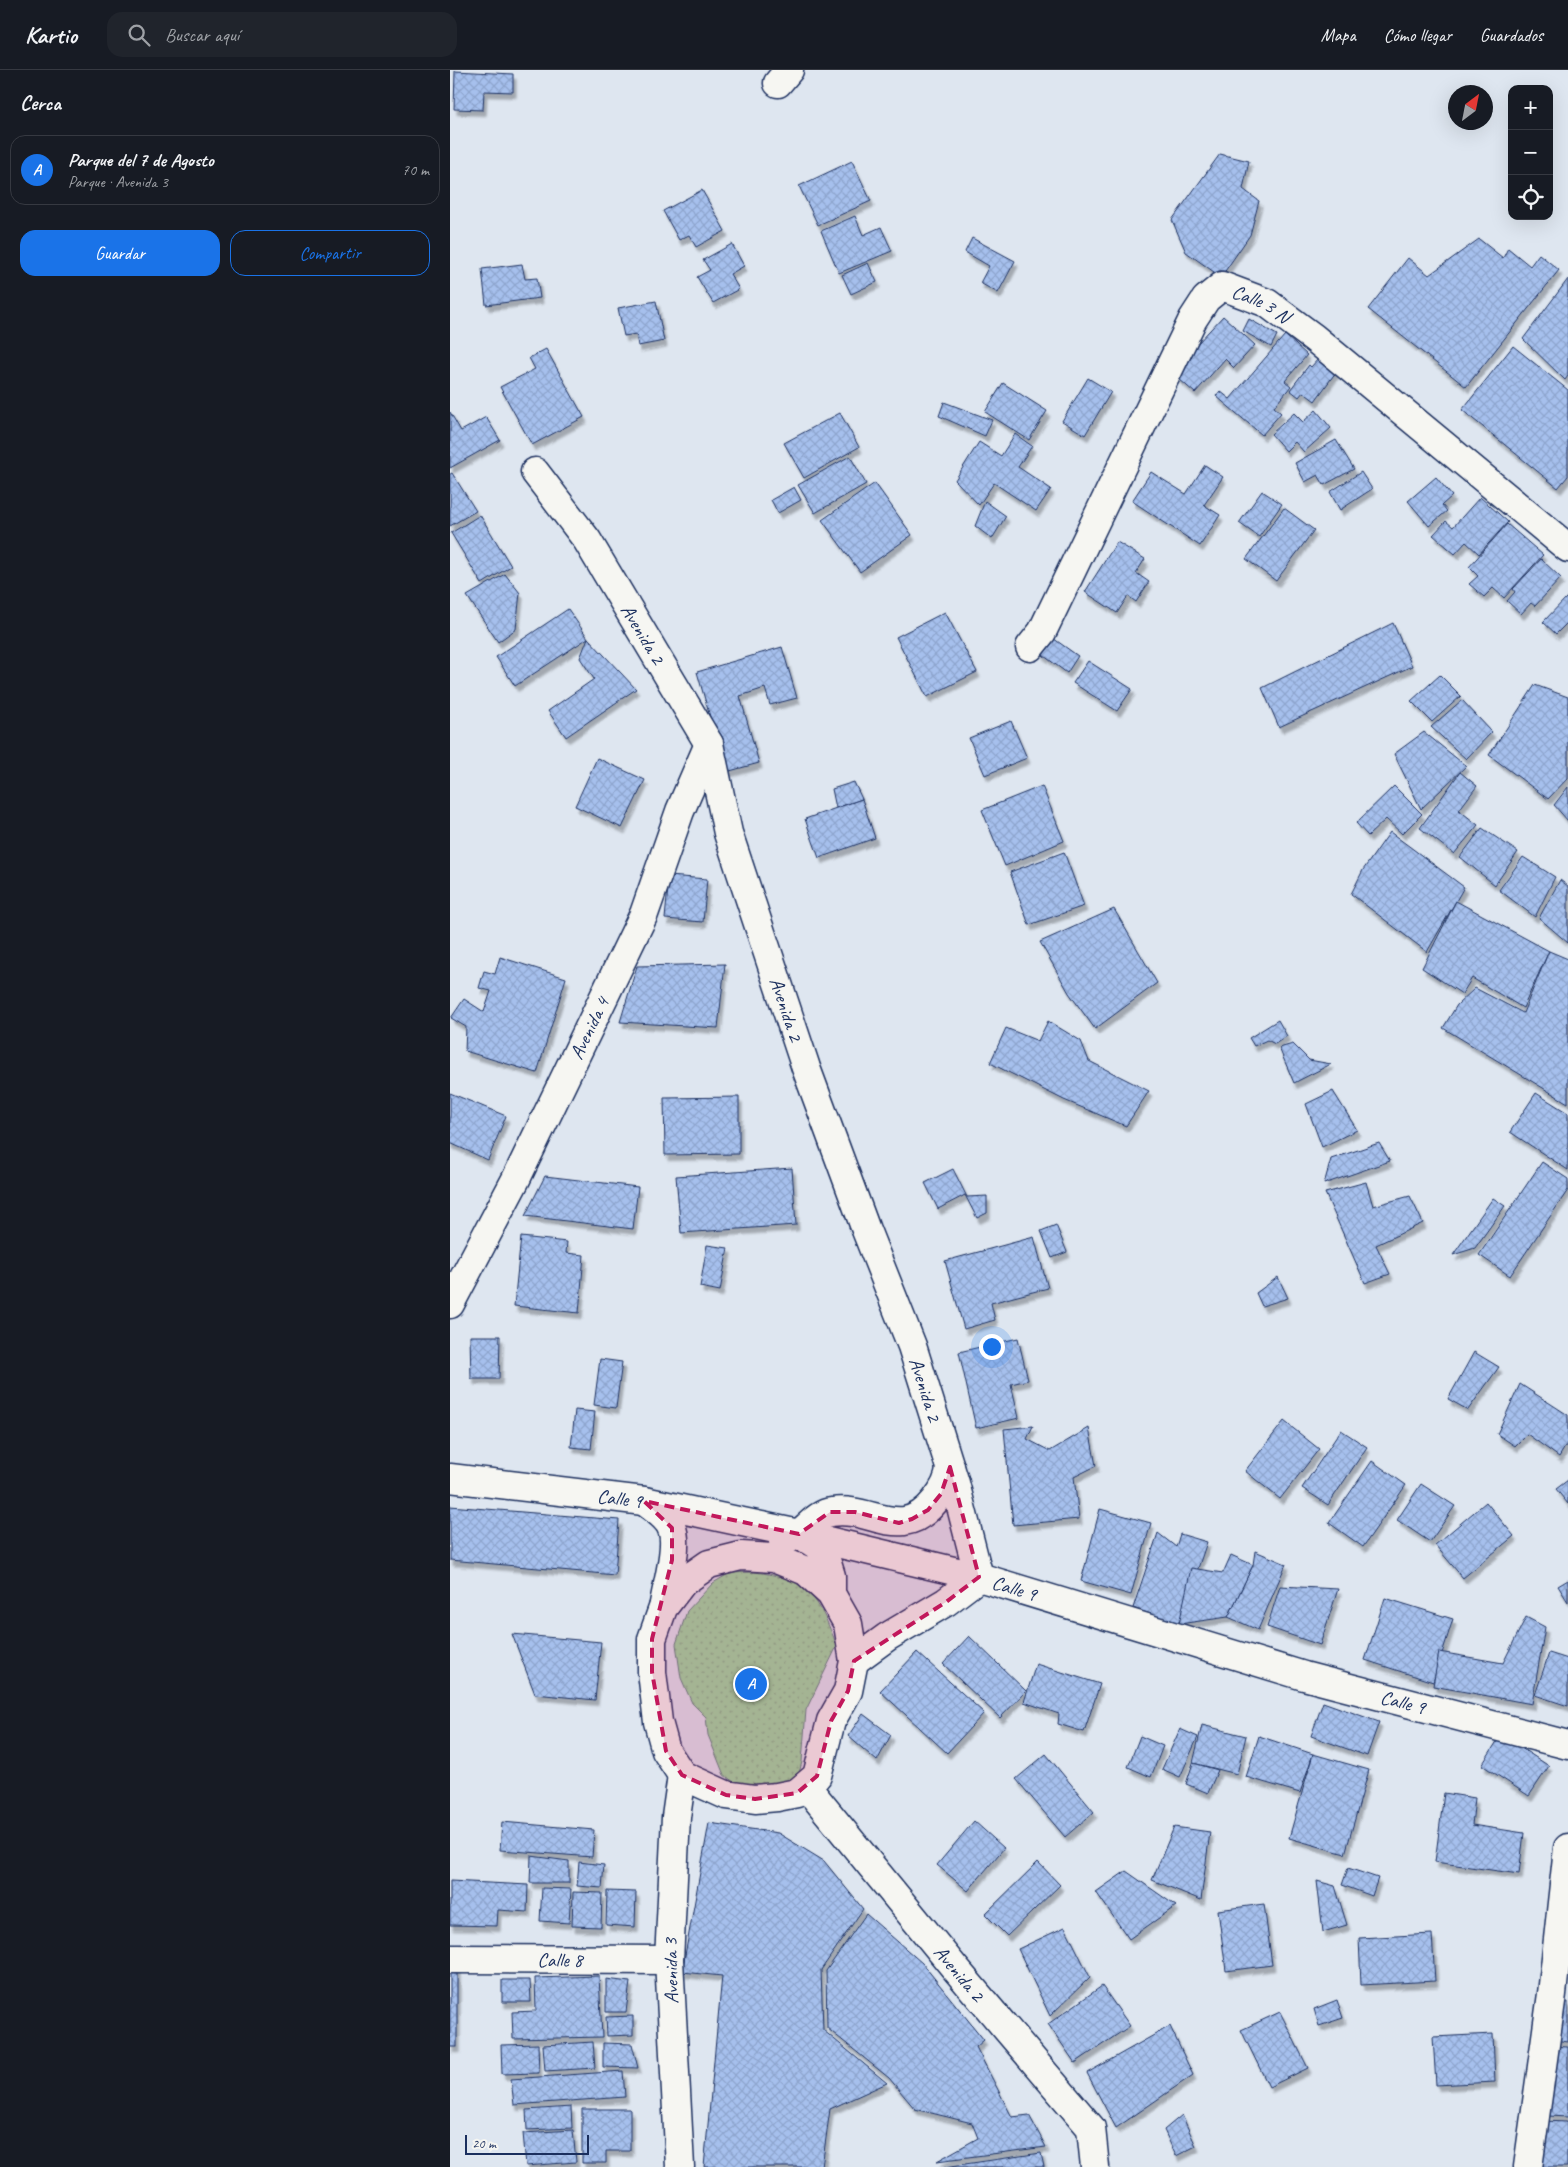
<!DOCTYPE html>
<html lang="es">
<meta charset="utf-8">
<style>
:root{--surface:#171b24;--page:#20242c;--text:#f1f3f6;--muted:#9ea1a6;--line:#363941;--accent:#1a73e8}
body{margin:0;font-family:Caveat,sans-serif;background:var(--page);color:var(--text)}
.controls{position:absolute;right:15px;top:15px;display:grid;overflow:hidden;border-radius:10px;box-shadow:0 5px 20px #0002}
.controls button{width:45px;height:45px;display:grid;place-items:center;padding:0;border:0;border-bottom:1px solid var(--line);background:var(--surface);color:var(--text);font:25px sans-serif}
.compass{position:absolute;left:998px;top:15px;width:45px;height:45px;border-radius:50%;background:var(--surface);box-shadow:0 5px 20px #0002;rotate:32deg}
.scale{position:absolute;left:15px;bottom:12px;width:124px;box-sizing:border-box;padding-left:5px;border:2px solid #1b2f5e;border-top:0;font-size:14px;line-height:18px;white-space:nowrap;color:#1b2f5e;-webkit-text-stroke:4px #f6f6f2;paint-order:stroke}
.you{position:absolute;left:541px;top:1276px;width:18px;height:18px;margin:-12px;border:4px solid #fff;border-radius:50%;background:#1a73e8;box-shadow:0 0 0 8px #1a73e833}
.badge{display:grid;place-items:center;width:32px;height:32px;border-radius:50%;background:var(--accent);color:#fff;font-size:16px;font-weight:700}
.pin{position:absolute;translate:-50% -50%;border:2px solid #fff;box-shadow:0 1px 5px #0006}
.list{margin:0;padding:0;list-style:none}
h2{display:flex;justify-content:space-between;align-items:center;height:65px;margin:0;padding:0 20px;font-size:21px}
h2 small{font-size:16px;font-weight:400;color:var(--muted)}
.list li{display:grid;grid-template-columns:32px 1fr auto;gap:15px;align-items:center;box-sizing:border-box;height:70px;margin:0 10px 10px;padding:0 10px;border:1px solid var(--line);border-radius:15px}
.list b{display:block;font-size:19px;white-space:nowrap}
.list p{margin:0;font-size:16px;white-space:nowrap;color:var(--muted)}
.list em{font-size:16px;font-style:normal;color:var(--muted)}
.actions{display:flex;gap:10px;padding:15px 20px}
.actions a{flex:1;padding:11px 0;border:1px solid var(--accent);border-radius:15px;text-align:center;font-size:18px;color:var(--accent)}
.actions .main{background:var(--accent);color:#fff}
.icon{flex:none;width:28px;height:28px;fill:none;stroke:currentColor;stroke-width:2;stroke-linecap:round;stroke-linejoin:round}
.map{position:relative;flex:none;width:1118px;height:2097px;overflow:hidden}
header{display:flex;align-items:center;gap:30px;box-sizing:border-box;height:70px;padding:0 25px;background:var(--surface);border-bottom:1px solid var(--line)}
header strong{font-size:24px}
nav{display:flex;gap:28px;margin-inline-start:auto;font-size:18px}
.search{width:350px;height:45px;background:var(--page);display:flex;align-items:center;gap:12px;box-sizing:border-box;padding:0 18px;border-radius:15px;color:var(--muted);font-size:19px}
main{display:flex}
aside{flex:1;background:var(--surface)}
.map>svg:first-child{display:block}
.grass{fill:url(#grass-dots);stroke:#5c8580}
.building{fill:url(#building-cross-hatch);stroke:#1b2f5e;filter:url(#shadow)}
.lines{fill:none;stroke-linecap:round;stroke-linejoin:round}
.minor-casing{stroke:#1b2f5e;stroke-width:31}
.tertiary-casing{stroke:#1b2f5e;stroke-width:31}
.minor{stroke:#f6f6f2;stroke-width:28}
.tertiary{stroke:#f6f6f2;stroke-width:28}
.marked{fill:#c2185b;fill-opacity:0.2;stroke:#c2185b;stroke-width:4;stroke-dasharray:10 6;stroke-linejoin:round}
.labels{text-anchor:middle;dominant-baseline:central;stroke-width:4;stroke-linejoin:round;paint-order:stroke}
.street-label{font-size:20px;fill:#1b2f5e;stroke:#f6f6f2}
</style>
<header>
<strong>Kartio</strong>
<div class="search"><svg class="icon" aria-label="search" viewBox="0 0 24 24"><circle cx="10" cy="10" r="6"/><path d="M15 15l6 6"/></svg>Buscar aquí</div>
<nav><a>Mapa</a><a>Cómo llegar</a><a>Guardados</a></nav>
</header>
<main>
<aside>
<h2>Cerca<small></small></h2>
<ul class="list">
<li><span class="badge">A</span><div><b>Parque del 7 de Agosto</b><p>Parque · Avenida 3</p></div><em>70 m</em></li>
</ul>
<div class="actions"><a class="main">Guardar</a><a>Compartir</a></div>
</aside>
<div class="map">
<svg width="1118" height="2097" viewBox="0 0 1118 2097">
<defs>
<pattern id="grass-dots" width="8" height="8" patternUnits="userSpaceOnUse" patternTransform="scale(1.25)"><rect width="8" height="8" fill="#9ddba2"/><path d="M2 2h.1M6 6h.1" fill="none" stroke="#87bc8e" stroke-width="1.8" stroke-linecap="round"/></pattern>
<pattern id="building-cross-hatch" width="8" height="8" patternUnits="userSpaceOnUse" patternTransform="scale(1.25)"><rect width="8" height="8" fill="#a6c0ed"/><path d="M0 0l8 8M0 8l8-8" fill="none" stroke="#8ea5ce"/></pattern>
<filter id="shadow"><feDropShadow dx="3" dy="5.5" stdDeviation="1" flood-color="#0004"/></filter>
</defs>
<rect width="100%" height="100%" fill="#dee6f0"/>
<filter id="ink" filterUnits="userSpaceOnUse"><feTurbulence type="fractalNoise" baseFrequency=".02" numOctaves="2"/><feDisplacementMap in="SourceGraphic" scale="10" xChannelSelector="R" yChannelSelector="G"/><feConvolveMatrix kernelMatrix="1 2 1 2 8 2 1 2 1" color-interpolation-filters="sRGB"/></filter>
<g filter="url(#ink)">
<!-- grass -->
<path class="grass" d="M304,1502C360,1508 368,1528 387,1576L356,1640L352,1692L346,1714L334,1720L284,1712L274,1705L258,1665L256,1647L242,1633L231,1608L226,1574L237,1541L263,1513L280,1503Z"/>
<!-- building -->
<g class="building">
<path d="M5,1L63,4V22L34,21L33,40L4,39Z"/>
<path d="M770,84L799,91L793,119L809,131L800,165L771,207L736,182L722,150Z"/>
<path d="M402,91L421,131L368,155L349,116Z"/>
<path d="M252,120L275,161L246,177L239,165L229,170L213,141Z"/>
<path d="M405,146L413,165L431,157L442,181L389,203L371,161Z"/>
<path d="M522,168L565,191L548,223L530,213L539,196L515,182Z"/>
<path d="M1029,169L1053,188L1058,178L1080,196L1089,184L1109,200L1016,317L918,239L958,188L979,205Z"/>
<path d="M282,174L294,196L280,204L289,219L263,233L247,207L260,200L253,190Z"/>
<path d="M418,193L427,212L401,224L392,205Z"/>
<path d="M72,194L75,209L87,208L90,228L36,235L32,199Z"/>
<path d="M1118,209V306L1115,310L1073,269Z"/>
<path d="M206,231L214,271L188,276L186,264L174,266L168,238Z"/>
<path d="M773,246L805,275L784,298L775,289L745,323L721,302Z"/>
<path d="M799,249L827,265L821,277L793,261Z"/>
<path d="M835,265L857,285L835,311L841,316L824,337L831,343L812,365L766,326L770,321L780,329Z"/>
<path d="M1063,276L1118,320V406L1108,418L1012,340Z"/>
<path d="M96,279L134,347L82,375L50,317L85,299L79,288Z"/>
<path d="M868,289L886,302L865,331L853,322L849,327L840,320L859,295L861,297Z"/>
<path d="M638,308L661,322L635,365L612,351Z"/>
<path d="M553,313L597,341L579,370L535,342Z"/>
<path d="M494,332L542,350L535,366L489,346Z"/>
<path d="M866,340L881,358L854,382L845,372L836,381L821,364L844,343L853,352Z"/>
<path d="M0,342L11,361L36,347L50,370L0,398Z"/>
<path d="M390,343L409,377L354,408L334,373Z"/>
<path d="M565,364L582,376L568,397L601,419L586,441L544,413L529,435L505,410L529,372L551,386Z"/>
<path d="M886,370L904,399L874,415L868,405L855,412L845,393Z"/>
<path d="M400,386L416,414L365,443L348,415Z"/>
<path d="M755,395L773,407L754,435L770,445L750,476L682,431L701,402L736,424Z"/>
<path d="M911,402L922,419L890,440L880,422Z"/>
<path d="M2,403L26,441L0,456V404Z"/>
<path d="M986,407L1002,426L992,435L997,441L979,456L958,431Z"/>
<path d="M425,413L462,465L410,502L372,450Z"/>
<path d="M344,417L351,430L328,443L321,430Z"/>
<path d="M812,421L832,434L809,467L789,453Z"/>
<path d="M1030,427L1058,452L1029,484L1016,472L1005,484L983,465L996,451L1003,457Z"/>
<path d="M535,431L556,446L542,469L525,456Z"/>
<path d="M834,438L864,460L826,511L796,489Z"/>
<path d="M30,445L61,496L32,514L1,463Z"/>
<path d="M1057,454L1093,485L1054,528L1043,518L1034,527L1019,514L1028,506L1019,497Z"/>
<path d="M667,472L695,489L686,503L699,512L686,532L678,526L667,543L635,522Z"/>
<path d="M1091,489L1111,508L1085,536L1081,533L1071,544L1057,531L1065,522L1063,519Z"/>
<path d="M55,504L70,523L66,559L48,572L17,526Z"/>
<path d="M1117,527L1118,552L1106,564L1093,552Z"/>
<path d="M118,539L138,568L65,616L46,587Z"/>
<path d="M495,542L527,602L477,627L446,567Z"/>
<path d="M943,553L962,596L829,657L812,618Z"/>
<path d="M600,566L628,586L617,603L590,583Z"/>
<path d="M138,568L186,619L116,667L98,641L144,609L130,588Z"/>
<path d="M332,577L347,628L320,635L315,618L290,626L309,693L276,702L247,602Z"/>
<path d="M638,591L682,619L667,641L623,613Z"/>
<path d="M990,605L1011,626L982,652L961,631Z"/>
<path d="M1085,615L1118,627V708L1098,729L1039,685Z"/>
<path d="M1012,630L1042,662L1016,689L981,657Z"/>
<path d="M561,651L577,688L535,705L519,668Z"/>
<path d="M974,662L1016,696L971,739L944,684Z"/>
<path d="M147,688L195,710L172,758L125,736Z"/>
<path d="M1010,702L1027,716L1009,740L1028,755L1004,784L970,758Z"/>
<path d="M404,712L412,729L386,738L382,719Z"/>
<path d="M592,716L614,771L555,796L532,740Z"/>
<path d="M944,716L972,744L952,764L936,749L918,766L906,753Z"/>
<path d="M1118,717V751L1104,735Z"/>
<path d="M412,729L425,768L369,788L355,749Z"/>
<path d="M1032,758L1068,782L1045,815L1010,787Z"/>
<path d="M940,762L1014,817L977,882L901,824L913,800Z"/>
<path d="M614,782L634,836L579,855L560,802Z"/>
<path d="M1073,787L1105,807L1085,847L1049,820Z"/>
<path d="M219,806L257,809L253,852L215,849Z"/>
<path d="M1110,810L1118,816V873L1089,848Z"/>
<path d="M1006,831L1099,881L1073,938L1022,908L1012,924L972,898Z"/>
<path d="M664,839L707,913L645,959L619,923L590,872Z"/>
<path d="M1099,881L1118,889V1033L993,958L1007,935L1025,918L1073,943Z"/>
<path d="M50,887L116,908L87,1003L15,981L16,957L1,948L14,929L34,942L41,921L29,918L34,901L45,904Z"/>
<path d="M275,894L268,958L170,952L187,896Z"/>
<path d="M828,950L837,966L825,974L817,970L804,976L799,968Z"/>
<path d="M598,951L631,971L639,991L699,1021L676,1056L614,1030L540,993L556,958L588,971Z"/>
<path d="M843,974L859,990L881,994L844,1013L829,978Z"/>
<path d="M883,1021L907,1060L872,1077L856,1034Z"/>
<path d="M0,1023L56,1046L38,1090L0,1073Z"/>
<path d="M1086,1023L1118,1043V1100L1060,1062Z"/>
<path d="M289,1027V1084L215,1085L214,1028Z"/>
<path d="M929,1073L940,1091L874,1114L881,1089Z"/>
<path d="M1092,1092L1118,1109V1120L1060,1206L1029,1185Z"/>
<path d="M342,1098L346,1155L231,1163L226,1106Z"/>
<path d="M503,1099L517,1127L537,1126V1143L527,1148L515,1125L488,1139L475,1113Z"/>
<path d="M95,1106L188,1117L183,1159L75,1146Z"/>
<path d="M916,1112L923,1136L960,1126L973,1153L926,1175L940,1204L915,1213L875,1123Z"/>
<path d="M1043,1128L1055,1136L1025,1178L1003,1185Z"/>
<path d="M606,1155L617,1182L602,1188L591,1161Z"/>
<path d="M71,1167L117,1172L116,1183L134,1185L129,1243L64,1236Z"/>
<path d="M584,1167L598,1218L541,1233L545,1250L514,1259L495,1191Z"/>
<path d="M257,1175L278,1178L270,1221L250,1217Z"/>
<path d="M828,1207L838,1228L812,1236L806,1223Z"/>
<path d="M20,1266H50L49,1309H21Z"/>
<path d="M568,1268L578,1310L561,1314L569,1348L526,1358L509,1282Z"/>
<path d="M1024,1282L1049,1297L1018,1340L998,1329Z"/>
<path d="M150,1289L172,1292L166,1338L144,1335Z"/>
<path d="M1070,1314L1118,1345V1372L1109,1387L1077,1364L1065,1376L1047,1364Z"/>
<path d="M125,1340L145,1342L141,1379L121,1377Z"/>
<path d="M834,1351L869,1379L830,1429L795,1401Z"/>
<path d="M583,1356L577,1369L600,1381L639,1358L646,1396L624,1407L629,1449L563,1455L554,1359Z"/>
<path d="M891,1360L917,1377L878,1435L852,1418Z"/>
<path d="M922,1391L956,1415L913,1477L879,1453Z"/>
<path d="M1118,1410V1434L1106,1419Z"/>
<path d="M971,1414L1005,1436L980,1472L947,1450Z"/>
<path d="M1036,1432L1064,1466L1013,1508L985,1475Z"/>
<path d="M0,1436L169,1450L165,1505L0,1490Z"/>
<path d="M650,1439L701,1453L681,1525L631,1511Z"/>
<path d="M708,1463L726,1477L730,1464L757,1472L729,1554L683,1538Z"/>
<path d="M805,1481L836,1494L808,1560L778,1547L803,1495Z"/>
<path d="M781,1485L803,1495L778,1547L729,1554L741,1498L773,1503Z"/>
<path d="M1118,1510V1532L1108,1516Z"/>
<path d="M830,1516L888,1519L870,1575L817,1557Z"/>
<path d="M935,1528L1003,1549L983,1612L915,1590Z"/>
<path d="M1076,1547L1095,1557L1082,1634L983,1616L989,1582L1053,1593Z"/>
<path d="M62,1564L151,1572L145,1630L85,1624Z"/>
<path d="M519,1566L576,1621L550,1648L493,1594Z"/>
<path d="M467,1582L534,1643L497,1683L430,1621Z"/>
<path d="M1099,1583L1118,1589V1636L1085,1625Z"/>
<path d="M586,1594L650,1614L634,1662L608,1654L609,1644L574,1632Z"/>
<path d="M873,1632L929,1652L917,1686L861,1666Z"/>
<path d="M413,1644L441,1665L427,1691L398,1666Z"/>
<path d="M752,1655L796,1666L787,1704L743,1693Z"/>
<path d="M730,1659L748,1667L730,1707L712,1699Z"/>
<path d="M1051,1665L1099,1696L1079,1726L1032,1695Z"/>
<path d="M690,1666L713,1676L701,1707L678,1697Z"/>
<path d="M809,1666L863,1684L850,1723L796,1707Z"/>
<path d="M596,1684L644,1742L615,1767L566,1709Z"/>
<path d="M863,1684L919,1700L895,1784L839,1768Z"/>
<path d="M743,1693L768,1700L758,1723L736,1714Z"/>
<path d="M994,1723L1025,1728L1022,1755L1074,1763L1069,1804L985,1792Z"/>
<path d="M524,1751L554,1778L518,1821L487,1795Z"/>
<path d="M52,1752L144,1760L142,1787L50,1780Z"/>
<path d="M259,1753L328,1763L374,1791L413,1839L371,1900L373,1960L437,2013L380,2039L372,2097H254L272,1906L232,1902Z"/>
<path d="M724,1757L760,1762L751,1830L702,1810Z"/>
<path d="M81,1786L119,1791V1813H80Z"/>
<path d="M129,1792L154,1795L152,1818L127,1816Z"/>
<path d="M588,1792L610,1815L557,1866L535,1844Z"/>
<path d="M898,1798L928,1808L922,1826L892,1815Z"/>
<path d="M676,1801L726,1836L679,1869L646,1822Z"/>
<path d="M0,1811L78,1815L77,1842L48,1840L47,1856L0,1855Z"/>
<path d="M867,1811L885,1816L897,1855L873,1862Z"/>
<path d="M92,1818L121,1819L119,1853L90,1851Z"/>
<path d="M157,1821L186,1822L185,1857L156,1855Z"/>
<path d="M123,1822L152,1823L151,1857L122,1856Z"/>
<path d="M814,1834L822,1895L776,1901L768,1840Z"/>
<path d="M416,1844L472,1893L534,1970L526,1977L562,2047L579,2045L596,2077L487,2091L528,2068L522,2053L465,2039L439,2008L377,1958L376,1901Z"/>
<path d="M615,1857L640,1907L600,1946L568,1879Z"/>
<path d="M982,1864L985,1911L911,1915L909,1868Z"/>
<rect x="0" y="1894" width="7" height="83"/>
<path d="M149,1906L152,1967L63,1969L62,1942L86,1941L85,1908Z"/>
<path d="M156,1909L180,1912L176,1942H156Z"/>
<path d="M52,1910H80L81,1932H52Z"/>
<path d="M652,1916L680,1956L625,1993L598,1954Z"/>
<path d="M887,1930L893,1948L869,1956L864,1939Z"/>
<path d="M1104,1931L1118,1932V1972L1099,1969Z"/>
<path d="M830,1942L858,1998L819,2017L791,1960Z"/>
<path d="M183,1946V1965L157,1966L156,1947Z"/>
<path d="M720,1956L743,2005L666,2058L637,2003Z"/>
<path d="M1043,1964L1045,2012L986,2015L983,1967Z"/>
<path d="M143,1972L145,1998L95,2001L93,1975Z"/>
<path d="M153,1973L182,1974L188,1998L153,1997Z"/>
<path d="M88,1974L89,2003L52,2004L51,1975Z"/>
<path d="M1101,1976L1118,1977V2047L1098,2046Z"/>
<path d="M173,2001L175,2027L64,2035L61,2009Z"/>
<path d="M121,2037L122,2058L77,2060L76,2040Z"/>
<path d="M132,2039H180V2081H156V2093H132Z"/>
<path d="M732,2045L746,2076L726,2086L714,2060Z"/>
<path d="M1092,2051L1117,2052V2097H1091Z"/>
<path d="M123,2060L126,2092L76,2096L73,2063Z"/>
<path d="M591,2083L594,2097H494Z"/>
</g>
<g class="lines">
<!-- minor casing -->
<g class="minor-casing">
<g id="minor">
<path d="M328,13L339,0"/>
<path id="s1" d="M85,402L137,470L259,674L278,763L356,998L416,1160L462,1276L505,1413L529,1507L496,1532L437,1567L404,1591"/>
<path id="s2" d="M580,577L592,562L743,249L756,229L772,216L817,233L864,268L1118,478"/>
<path id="s3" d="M0,1234L66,1109L194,844L230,741L259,674"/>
<path d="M194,1431C203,1438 218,1447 222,1459C229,1476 217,1515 214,1534"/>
<path d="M349,1464L368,1476L377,1493L381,1506V1524L398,1554L404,1591L398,1621L381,1651L367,1706L347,1723L327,1727L305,1729L276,1725L232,1705L216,1681L208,1652L202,1602V1569L213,1538L233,1512L259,1494L291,1486L324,1488L356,1501L381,1524"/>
<path d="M333,1472C338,1468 345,1467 350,1463C359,1456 369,1443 382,1442C423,1436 451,1473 485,1431C493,1421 500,1410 500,1397"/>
<path id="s4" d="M356,1716L504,1897L641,2058L645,2097"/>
<path id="s5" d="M0,1889L219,1890"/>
<path d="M230,2097L219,1890L226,1747L232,1705"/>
<path d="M1078,2097L1102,1924L1118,1778"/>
</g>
</g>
<!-- tertiary casing -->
<g class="tertiary-casing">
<g id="tertiary">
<path id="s6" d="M0,1408L194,1431L349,1464L529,1507L854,1606L1118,1675"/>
</g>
</g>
<!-- minor -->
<use href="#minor" class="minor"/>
<!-- tertiary -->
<use href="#tertiary" class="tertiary"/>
</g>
</g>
<!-- marked area -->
<path class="marked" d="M500,1397L529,1507L496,1532L404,1591L398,1621L381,1651L367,1706L347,1723L305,1729L276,1725L232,1705L216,1681L202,1602V1569L222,1490V1458L194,1431L349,1464L380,1442H405L449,1453L462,1449L478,1440L491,1424Z"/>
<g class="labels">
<!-- street labels -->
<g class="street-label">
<text stroke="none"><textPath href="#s2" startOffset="454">Calle 3 N</textPath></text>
<text stroke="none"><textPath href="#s1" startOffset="195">Avenida 2</textPath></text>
<text stroke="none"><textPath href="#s1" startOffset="600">Avenida 2</textPath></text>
<text stroke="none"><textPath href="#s3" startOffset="309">Avenida 4</textPath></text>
<text stroke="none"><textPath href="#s1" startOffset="1005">Avenida 2</textPath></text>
<text stroke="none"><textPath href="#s6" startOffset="171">Calle 9</textPath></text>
<text stroke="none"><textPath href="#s6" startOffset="576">Calle 9</textPath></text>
<text stroke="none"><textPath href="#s6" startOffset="981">Calle 9</textPath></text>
<text stroke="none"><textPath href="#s5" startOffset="110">Calle 8</textPath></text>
<text transform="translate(221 1901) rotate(-91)">Avenida 3</text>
<text stroke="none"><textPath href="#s4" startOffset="242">Avenida 2</textPath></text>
</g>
</g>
</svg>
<div class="controls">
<button>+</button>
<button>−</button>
<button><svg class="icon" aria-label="locate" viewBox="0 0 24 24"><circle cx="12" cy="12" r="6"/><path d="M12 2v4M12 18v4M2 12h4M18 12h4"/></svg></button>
</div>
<svg class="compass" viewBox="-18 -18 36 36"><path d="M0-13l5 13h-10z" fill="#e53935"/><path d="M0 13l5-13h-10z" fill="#9ea1a6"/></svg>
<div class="scale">20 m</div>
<div class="you"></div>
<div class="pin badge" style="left:301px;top:1614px">A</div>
</div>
</main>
